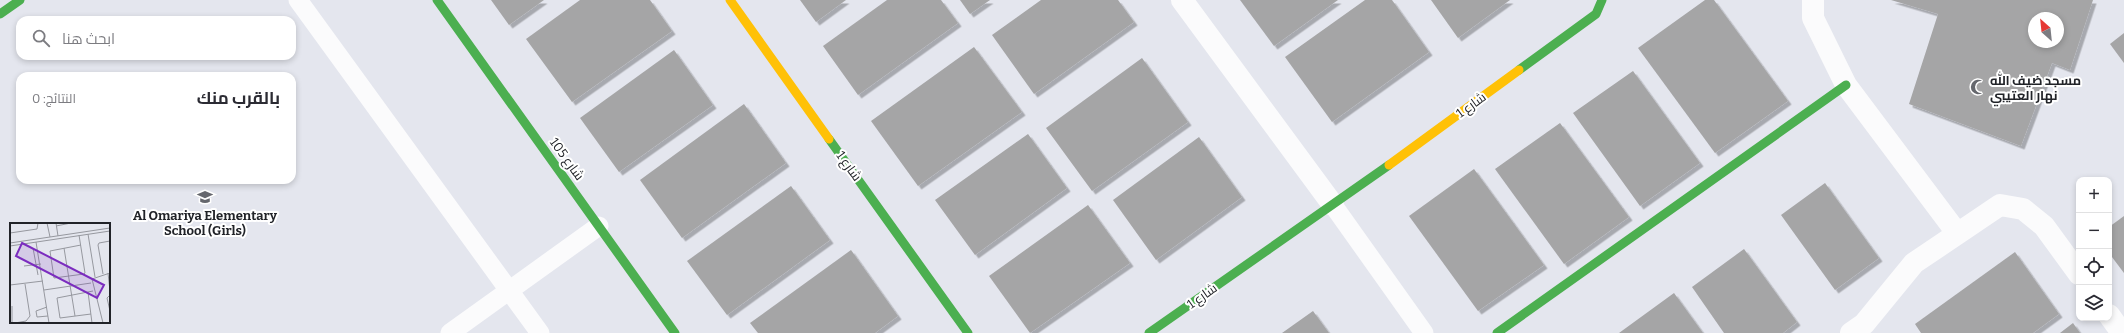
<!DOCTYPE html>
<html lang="ar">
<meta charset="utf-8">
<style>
:root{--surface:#fff;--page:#f2f2f3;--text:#2b2b33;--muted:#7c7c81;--line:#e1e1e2}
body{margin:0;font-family:Bitter,Cairo,serif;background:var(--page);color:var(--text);direction:rtl}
.controls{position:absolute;right:12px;bottom:12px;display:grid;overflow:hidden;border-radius:8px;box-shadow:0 2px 6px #0003}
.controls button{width:36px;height:36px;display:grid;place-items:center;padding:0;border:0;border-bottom:1px solid var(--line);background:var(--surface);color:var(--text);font:20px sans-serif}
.compass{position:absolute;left:2028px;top:12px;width:36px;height:36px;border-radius:50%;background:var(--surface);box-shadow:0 2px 6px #0003;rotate:333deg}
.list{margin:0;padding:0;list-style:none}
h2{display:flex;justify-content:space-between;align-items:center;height:52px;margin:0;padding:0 16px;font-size:17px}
h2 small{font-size:13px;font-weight:400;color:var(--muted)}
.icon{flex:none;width:22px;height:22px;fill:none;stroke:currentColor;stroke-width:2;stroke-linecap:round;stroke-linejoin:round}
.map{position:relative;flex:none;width:2124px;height:333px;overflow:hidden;direction:ltr}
.search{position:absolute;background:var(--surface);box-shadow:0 2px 6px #0003;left:16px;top:16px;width:280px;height:44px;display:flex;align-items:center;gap:10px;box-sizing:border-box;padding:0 14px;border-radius:12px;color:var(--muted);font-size:15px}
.panel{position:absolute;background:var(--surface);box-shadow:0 2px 6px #0003;left:16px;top:72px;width:280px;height:112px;border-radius:12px;direction:rtl}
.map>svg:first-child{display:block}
.building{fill:#a5a5a6;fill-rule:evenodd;filter:url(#shadow)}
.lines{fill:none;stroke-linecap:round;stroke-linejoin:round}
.lane{stroke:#fbfbfc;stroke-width:19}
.street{stroke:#fbfbfc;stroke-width:22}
.fast{stroke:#4caf50;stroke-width:9}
.slow{stroke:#ffc107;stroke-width:9}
.labels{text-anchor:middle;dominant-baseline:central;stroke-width:4;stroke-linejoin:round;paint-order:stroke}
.poi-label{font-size:13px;font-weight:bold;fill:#212328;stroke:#fff;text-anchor:start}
.street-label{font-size:13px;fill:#212328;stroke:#fff}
.inset-road{fill:none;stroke:#96989f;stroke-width:1}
.view{fill:#7b2cbf;fill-opacity:0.15;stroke:#7b2cbf;stroke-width:2}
.inset-edge{fill:none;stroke:#212328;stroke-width:2}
</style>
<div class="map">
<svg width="2124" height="333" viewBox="0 0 2124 333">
<defs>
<filter id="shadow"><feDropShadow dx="3.5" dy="3.5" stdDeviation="0" flood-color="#0004"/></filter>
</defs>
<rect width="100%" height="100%" fill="#e4e6ee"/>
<!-- building -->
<g class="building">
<path d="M491,0H544L509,25Z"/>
<path d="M580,0H650L672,31L572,102L526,39Z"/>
<path d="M800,0H846L816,22Z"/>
<path d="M887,0H941L958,23L858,95L823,46Z"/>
<path d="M960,0H990L970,14Z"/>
<path d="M1041,0H1118L1134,22L1034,94L992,35Z"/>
<path d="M1240,0H1338L1274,46Z"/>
<path d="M1365,0H1392L1429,52L1332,122L1285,57Z"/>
<path d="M1431,0H1510L1458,38Z"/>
<path d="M1705,0H1714L1788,101L1715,153L1638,48Z"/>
<path d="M1891,0H2093L2070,70L2052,63L2021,146L1909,104L1938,14ZM2034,18H2058V42H2034Z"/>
<path d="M2124,33V63L2110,44Z"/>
<path d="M974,47L1022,112L918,186L871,121Z"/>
<path d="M674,50L713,105L619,172L580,118Z"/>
<path d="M1142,58L1188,122L1092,191L1046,128Z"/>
<path d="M1633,71L1700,163L1640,206L1573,113Z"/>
<path d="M744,104L786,163L682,238L640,180Z"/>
<path d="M1560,123L1629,217L1564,264L1495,169Z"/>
<path d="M1028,134L1067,188L975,255L935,200Z"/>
<path d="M1199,137L1242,197L1156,260L1113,200Z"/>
<path d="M1474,169L1544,265L1478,311L1409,216Z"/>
<path d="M1825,183L1879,258L1835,290L1781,215Z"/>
<path d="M791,186L830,240L727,315L687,261Z"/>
<path d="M1088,205L1130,263L1030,333L989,276Z"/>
<path d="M2124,216V273L2109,253V227Z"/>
<path d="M1744,249L1797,322L1783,333H1724L1692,287Z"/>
<path d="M851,250L898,316L875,333H758L750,323Z"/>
<path d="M2015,252L2059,314L2033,333H1921L1915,324Z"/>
<path d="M1674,293L1703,333H1619Z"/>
<path d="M1313,311L1329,333H1282Z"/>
<path d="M2073,323L2080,333H2060Z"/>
</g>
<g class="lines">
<!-- lane -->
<g class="lane">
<path d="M298,0L540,333"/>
<path d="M1333,205L1424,333"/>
<path d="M450,333L599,226"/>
</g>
<!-- street -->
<g class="street">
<path d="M1182,0L1333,205"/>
<path d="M1813,0V18L1846,85L1957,233"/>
<path d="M2109,315L2122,333"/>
<path d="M1851,333L1864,324L1914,263L2000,205L2023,209L2044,226L2079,274"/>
</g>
<!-- fast -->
<g class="fast">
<path d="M437,0L675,333"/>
<path d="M0,14L20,0"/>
<path d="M1519,70L1596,14L1602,0"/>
<path d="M829,139L968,333"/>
<path d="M1149,333L1389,165"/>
<path d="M1497,333L1846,85"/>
</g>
<!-- slow -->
<g class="slow">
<path d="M730,0L829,139"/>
<path d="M1389,165L1519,70"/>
</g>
</g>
<!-- icons -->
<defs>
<g id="mosque-bare" transform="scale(1.2)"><path d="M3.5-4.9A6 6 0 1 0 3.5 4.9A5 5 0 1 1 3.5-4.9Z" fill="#65676d" stroke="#fff" stroke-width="2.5" paint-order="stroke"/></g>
<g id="school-bare" transform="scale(1.2)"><path d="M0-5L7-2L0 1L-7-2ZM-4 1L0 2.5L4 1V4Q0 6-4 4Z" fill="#65676d" stroke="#fff" stroke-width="2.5" paint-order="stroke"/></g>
</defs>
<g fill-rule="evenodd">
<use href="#mosque-bare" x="1978" y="87"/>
<use href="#school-bare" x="205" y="197"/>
</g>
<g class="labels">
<!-- poi labels -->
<g class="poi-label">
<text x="1990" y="80">مسجد ضيف الله<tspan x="1990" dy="15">نهار العتيبي</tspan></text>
<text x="205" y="215" text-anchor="middle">Al Omariya Elementary<tspan x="205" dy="15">School (Girls)</tspan></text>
</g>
<!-- street labels -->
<g class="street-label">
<text transform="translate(1471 105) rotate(-36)">شارع 1</text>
<text transform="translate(567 159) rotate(54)">شارع 105</text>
<text transform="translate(849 166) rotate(54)">شارع 1</text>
<text transform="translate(1202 296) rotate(-35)">شارع 1</text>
</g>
</g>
<!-- overview -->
<g transform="translate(10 223)">
<rect width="100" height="100" fill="#e4e6ee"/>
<path class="inset-road" d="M37,0L40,14M46,0L48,13M46,3L61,0M0,10L27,6L28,0M78,11L85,54M69,12L75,50L74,51L44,55L40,28L71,22M26,19L39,100M0,20L100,5M0,23L100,8M23,25L28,52M54,25L65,93M14,43L31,41M98,50L100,68M93,51L88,22L89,20L100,18M0,62L33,58M34,67L81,60M78,69L82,100M100,72L97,75L100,88M37,84L26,88L27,94L38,93M81,91L50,95L47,75L83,68M2,100V83M5,100L16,98L20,93L15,61M93,100L82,56L100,50"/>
<path class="view" d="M12,20L94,62L87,75L6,33Z"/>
<rect width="100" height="100" class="inset-edge"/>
</g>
</svg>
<div class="controls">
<button>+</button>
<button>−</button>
<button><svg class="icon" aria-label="locate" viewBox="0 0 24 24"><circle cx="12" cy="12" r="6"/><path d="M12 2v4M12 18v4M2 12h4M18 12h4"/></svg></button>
<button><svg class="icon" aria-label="layers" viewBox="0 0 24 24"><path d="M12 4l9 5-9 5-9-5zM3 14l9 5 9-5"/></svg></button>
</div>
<svg class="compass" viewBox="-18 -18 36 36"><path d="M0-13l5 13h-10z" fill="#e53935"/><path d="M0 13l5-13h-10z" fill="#7c7c81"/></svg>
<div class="search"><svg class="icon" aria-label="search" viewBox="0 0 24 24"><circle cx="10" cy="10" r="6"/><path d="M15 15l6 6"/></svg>ابحث هنا</div>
<section class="panel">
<h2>بالقرب منك<small>النتائج: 0</small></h2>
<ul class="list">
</ul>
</section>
</div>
